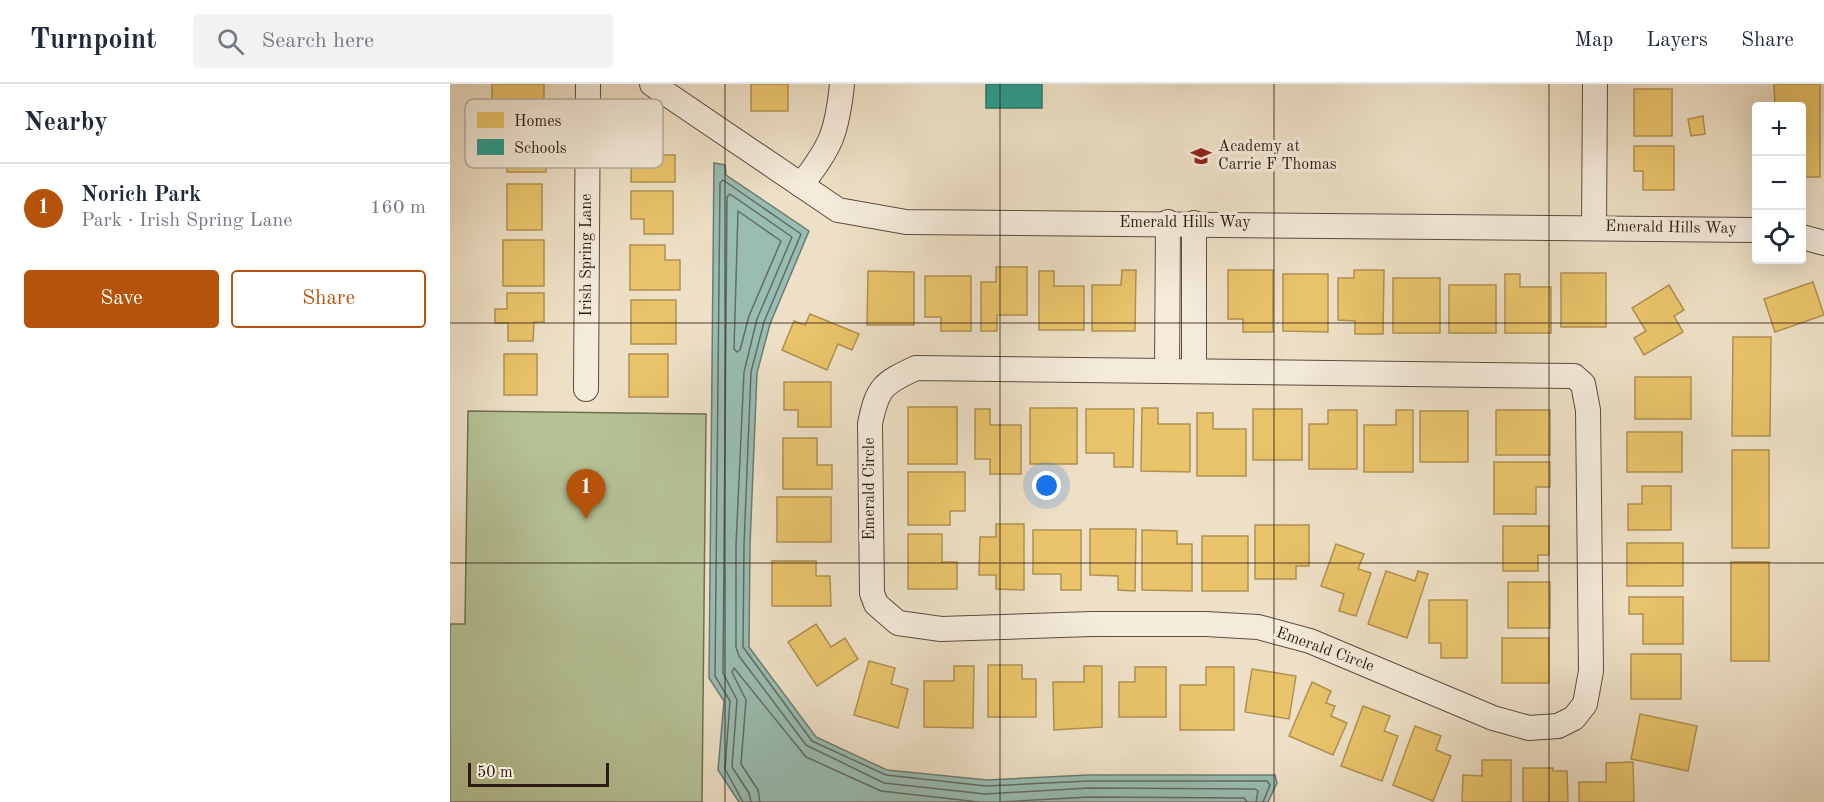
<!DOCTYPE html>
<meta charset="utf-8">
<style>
:root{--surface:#fff;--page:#f2f2f3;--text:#1f2937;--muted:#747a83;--line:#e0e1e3;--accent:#b45309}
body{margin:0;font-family:"Old Standard TT",serif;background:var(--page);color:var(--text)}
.controls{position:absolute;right:18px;top:18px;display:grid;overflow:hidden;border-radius:6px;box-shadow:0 6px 24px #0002}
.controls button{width:54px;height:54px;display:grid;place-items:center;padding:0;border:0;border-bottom:2px solid var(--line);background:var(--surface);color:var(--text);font:30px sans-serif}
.scale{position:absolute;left:18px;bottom:15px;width:141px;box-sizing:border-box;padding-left:6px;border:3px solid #2b1b14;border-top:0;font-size:16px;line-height:21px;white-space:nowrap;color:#2b1b14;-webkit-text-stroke:4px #f4ebda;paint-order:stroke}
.you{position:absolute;left:597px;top:402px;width:21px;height:21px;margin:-15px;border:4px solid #fff;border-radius:50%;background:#1a73e8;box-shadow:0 0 0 9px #1a73e833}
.badge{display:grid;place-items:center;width:39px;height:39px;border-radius:50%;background:var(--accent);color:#fff;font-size:20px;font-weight:700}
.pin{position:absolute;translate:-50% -50px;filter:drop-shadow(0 2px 3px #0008)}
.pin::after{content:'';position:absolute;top:32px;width:21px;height:18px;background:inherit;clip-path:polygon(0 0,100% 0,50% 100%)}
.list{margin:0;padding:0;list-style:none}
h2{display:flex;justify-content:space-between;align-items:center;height:78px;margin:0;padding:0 24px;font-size:26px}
h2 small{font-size:20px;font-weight:400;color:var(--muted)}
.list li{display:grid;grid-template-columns:39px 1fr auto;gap:18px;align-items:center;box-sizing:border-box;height:90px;padding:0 24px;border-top:2px solid var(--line)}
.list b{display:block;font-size:22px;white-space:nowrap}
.list p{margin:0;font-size:20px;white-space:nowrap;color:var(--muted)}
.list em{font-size:20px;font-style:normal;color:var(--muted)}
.actions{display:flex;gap:12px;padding:18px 24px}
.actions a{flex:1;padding:14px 0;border:2px solid var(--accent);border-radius:6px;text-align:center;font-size:21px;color:var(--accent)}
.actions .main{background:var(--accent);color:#fff}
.icon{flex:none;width:33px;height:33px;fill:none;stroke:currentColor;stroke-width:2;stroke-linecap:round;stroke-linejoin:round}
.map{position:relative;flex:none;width:1374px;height:718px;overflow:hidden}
header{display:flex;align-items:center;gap:36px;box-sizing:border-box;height:84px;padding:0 30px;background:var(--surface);border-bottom:2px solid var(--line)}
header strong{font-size:28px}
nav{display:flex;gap:33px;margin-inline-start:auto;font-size:21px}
.search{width:420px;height:54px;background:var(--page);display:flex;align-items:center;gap:15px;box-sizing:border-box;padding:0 21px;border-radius:6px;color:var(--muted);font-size:22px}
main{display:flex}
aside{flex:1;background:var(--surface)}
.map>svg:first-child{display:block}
.green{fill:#b6c397;stroke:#706f56;stroke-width:1.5}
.water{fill:#99bdb2;stroke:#6d7c73;stroke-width:1.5}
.homes{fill:#e9c46a;stroke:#b09150;stroke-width:1.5}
.schools{fill:#2a9d8f;stroke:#2a766a;stroke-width:1.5}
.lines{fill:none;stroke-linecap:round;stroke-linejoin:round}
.shore{stroke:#626c63;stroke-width:1.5}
.minor-casing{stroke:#5c4c40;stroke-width:26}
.minor{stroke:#f4ebda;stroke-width:24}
.grid{fill:none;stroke:#2b1b14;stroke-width:1.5;stroke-opacity:0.55}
.labels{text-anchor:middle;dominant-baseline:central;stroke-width:6;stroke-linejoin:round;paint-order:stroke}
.poi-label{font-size:16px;fill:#2b1b14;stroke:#f4ebda;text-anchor:start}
.street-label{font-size:16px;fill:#2b1b14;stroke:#f4ebda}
.key{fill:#f4ebda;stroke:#b8ad9f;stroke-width:1.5}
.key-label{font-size:16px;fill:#2b1b14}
</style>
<header>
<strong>Turnpoint</strong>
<div class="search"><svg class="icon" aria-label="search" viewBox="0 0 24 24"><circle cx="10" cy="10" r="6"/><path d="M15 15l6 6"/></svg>Search here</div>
<nav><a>Map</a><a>Layers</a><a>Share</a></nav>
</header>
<main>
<aside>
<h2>Nearby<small></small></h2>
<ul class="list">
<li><span class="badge">1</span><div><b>Norich Park</b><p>Park · Irish Spring Lane</p></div><em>160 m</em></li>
</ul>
<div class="actions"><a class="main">Save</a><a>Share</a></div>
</aside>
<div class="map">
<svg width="1374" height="718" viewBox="0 0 1374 718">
<rect width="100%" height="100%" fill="#eee0c6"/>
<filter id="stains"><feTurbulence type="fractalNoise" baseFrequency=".00333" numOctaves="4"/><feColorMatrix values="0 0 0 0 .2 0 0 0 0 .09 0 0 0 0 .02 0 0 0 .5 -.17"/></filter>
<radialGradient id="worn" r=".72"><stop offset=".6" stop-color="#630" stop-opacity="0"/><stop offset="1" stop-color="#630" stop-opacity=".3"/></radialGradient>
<!-- green -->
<path class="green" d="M18,327L256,330L252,718H0V540H15Z"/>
<!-- water -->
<path class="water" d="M264,79L275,81L276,91L359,147L320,240L307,289L300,461L299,563L366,653L437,686L537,696L638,691H825L827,699L818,718H289L268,686L274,617L259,594Z"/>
<!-- homes -->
<g class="homes">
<path d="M42,0H94V32H64V19H42Z"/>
<rect x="301" y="0" width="37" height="27"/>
<path d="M1324,0H1370V93H1352V22H1325Z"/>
<rect x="1184" y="5" width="38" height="47"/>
<path d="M1253,32L1255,50L1241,52L1238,35Z"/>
<path d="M57,40H85V58H96V88H57Z"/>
<path d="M182,57H211V71H225V98H181Z"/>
<path d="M1184,62H1224V106H1193V87H1184Z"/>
<rect x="57" y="100" width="35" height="46"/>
<path d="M181,107H223V150H194V135H181Z"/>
<rect x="53" y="156" width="41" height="46"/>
<path d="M180,161H215V176H230V206H180Z"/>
<path d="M546,183H577V231H547V247H531V198H546Z"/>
<path d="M672,186H686L685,247H642V201H671Z"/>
<path d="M778,186H823V248H793V235H778Z"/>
<path d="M904,186H934L933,250H905V237L888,236V194H904Z"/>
<path d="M418,187L464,188V241H417Z"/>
<path d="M589,187H604V202H634V246H589Z"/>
<rect x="1111" y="189" width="45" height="54"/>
<path d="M833,190H878V248L833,247Z"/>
<path d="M1055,190H1070V203H1101V249H1055Z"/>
<path d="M475,192H521V247H491V233H475Z"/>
<rect x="943" y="194" width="47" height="55"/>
<path d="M1363,198L1374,231L1325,248L1314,215Z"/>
<rect x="999" y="201" width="47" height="48"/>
<path d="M1219,201L1234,226L1224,232L1233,248L1194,271L1184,254L1196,247L1182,224Z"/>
<path d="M57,209H94V238H84L83,257H58V239H45V225H57Z"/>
<rect x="181" y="216" width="45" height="44"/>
<path d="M360,230L409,250L402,266L388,260L377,286L332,266L344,237L355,241Z"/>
<path d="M1283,253H1321L1320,352H1282Z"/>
<rect x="54" y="270" width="33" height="41"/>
<rect x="179" y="270" width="39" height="43"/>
<rect x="1185" y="293" width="56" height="42"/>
<path d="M334,298H381V343H348V326H334Z"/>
<rect x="458" y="323" width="49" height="57"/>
<rect x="580" y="324" width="47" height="56"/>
<path d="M692,324H708V340H740V388L691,387Z"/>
<path d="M525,325H540V341H571V390H540V375H525Z"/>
<path d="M636,325H684L683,383H664V369H636Z"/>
<rect x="803" y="325" width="49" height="51"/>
<path d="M878,326H907V385H859V340H878Z"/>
<path d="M946,326H963V388H914V341H946Z"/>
<rect x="1046" y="326" width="54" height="45"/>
<rect x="970" y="327" width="48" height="51"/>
<path d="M747,329H763V345H796V392H747Z"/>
<rect x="1177" y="348" width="55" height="40"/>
<path d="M333,354H367V381H382V405H333Z"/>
<rect x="1282" y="366" width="37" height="98"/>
<path d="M1044,378H1100V403H1086V430H1044Z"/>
<path d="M458,388H515V427H500V441H458Z"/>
<path d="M1192,402H1221V446H1178V420H1192Z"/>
<rect x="327" y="413" width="54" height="45"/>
<path d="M546,440H574V506L546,505V491H529L530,453H546Z"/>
<path d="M805,441H859V482H846V495H805Z"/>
<path d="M1053,442H1099V471H1088V487H1053Z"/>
<path d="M640,445H686L685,507L668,506V492L640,491Z"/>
<path d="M583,446H631V506H611V490H583Z"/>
<path d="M692,446L727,447V460H742V507L692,506Z"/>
<path d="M458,450H492V478H507V505H458Z"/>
<rect x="752" y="452" width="46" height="55"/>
<rect x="1177" y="459" width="56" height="43"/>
<path d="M886,460L914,470L908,485L921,489L906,532L889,527L894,510L871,502Z"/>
<path d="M322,477H366V492H380L381,522H322Z"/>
<rect x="1281" y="478" width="38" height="99"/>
<path d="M936,487L965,497L968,487L978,490L957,554L918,540Z"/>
<rect x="1058" y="498" width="42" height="46"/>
<path d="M1179,513H1233V560H1193V530H1179Z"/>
<path d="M979,516H1017V574H991V559H979Z"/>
<path d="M366,540L381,563L395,554L408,575L367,602L338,558Z"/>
<rect x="1052" y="554" width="47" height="45"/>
<rect x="1181" y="570" width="50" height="45"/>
<path d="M419,577L445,584L441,600L458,605L448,644L404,631Z"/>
<path d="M538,581H572V595H586V633H538Z"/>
<path d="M504,582H524L523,644L474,643V597H504Z"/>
<path d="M634,582H652V643L604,646L603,598H634Z"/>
<path d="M685,583H716V633H669V598H685Z"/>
<path d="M756,583H784V646H730V601H756Z"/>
<path d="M802,585L846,592L839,635L795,628Z"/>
<path d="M862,598L881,607L876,619L885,622L881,632L897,639L883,671L839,652Z"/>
<path d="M913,622L940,632L934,647L948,652L932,697L891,682Z"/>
<path d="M1190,630L1247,642L1238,687L1181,675Z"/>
<path d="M965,642L991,652L986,666L1001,672L983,717L943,701Z"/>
<path d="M1032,676H1061V718H1012L1013,691L1032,692Z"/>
<path d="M1183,678L1184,718H1129V698H1156V679Z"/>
<path d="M1073,684H1103V687H1117L1118,718H1073Z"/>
</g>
<!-- schools -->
<rect class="schools" x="536" y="0" width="56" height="24"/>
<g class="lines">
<!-- shore -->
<g class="shore">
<path d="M288,127L331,157L299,232L290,266L287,268L284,265Z"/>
<path d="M293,718L275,685L280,617L265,592L270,99L273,96L351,150L314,238L301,288L294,461L293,563L362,657L436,691L536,702L639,697H817L820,701L813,718"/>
<path d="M301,718L299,709L282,683L287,616L273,589L277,113L280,110L342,153L307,235L294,288L286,461V563L289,572L356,661L434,699L535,710L639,704L805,705L808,707L806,718"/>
<path d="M310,718L308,706L291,680L296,616L282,588L284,584L356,673L431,707L529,718"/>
<path d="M550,718L639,713L794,714L797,718"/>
</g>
<!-- minor casing -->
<g class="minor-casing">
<g id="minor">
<path d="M202,0L388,126L456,138L1306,146"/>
<path d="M351,101C381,63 387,49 392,0"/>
<path d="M1144,143L1145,0"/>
<path d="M1352,153L1374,159"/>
<path d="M466,284L1124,292L1133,300L1138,326L1141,587L1135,620L1124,634L1108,642L1079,644L1043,634L860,557L808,543L756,540H642L491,545L448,539L426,520L422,509L420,340C427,304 433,299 466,284Z"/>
<path d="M717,286L718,138"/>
<path d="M744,286V139"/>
<path d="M136,305L138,0"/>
</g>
</g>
<!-- minor -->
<use href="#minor" class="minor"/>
</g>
<!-- grid -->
<path class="grid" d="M275,0V718M550,0V718M824,0V718M1099,0V718M0,239H1374M0,479H1374"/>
<!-- icons -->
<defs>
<g id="school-bare" transform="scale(1.62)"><path d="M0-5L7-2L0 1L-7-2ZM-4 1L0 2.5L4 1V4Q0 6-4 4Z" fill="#8f2418" stroke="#f4ebda" stroke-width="2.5" paint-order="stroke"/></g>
</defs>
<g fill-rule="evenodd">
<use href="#school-bare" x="751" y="72"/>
</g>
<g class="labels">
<!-- poi labels -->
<g class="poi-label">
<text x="768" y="63">Academy at<tspan x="768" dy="18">Carrie F Thomas</tspan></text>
</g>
<!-- street labels -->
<g class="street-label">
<text x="735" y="139">Emerald Hills Way</text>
<text transform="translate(1221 144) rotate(1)">Emerald Hills Way</text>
<text transform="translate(137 171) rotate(-90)">Irish Spring Lane</text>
<text transform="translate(420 405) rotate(-90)">Emerald Circle</text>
<text transform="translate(875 566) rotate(20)">Emerald Circle</text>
</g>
</g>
<!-- legend -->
<rect x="15" y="15" width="198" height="69" rx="9" class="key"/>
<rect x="27" y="28" width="27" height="16" fill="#e9c46a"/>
<rect x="27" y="55" width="27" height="16" fill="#2a9d8f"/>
<g class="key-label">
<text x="64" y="42">Homes</text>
<text x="64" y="69">Schools</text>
</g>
<rect width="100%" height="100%" filter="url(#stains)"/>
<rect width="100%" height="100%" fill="url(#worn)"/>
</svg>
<div class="controls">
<button>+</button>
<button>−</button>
<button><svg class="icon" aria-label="locate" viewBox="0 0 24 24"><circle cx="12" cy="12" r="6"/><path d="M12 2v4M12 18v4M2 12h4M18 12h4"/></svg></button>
</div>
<div class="scale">50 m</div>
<div class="you"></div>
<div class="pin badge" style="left:136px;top:435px">1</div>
</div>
</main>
